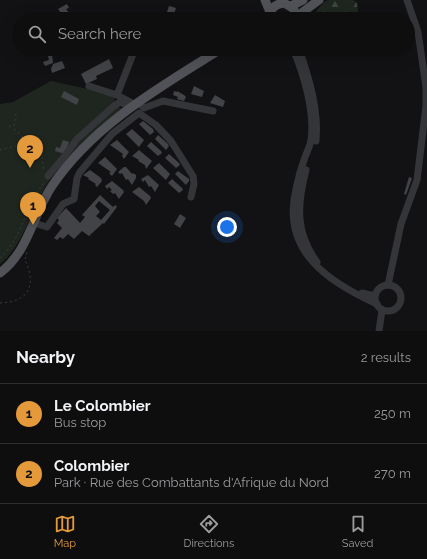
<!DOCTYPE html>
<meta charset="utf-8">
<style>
:root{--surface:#0e0e0f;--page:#1c1c1d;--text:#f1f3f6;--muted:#9b9c9e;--line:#2e2e2f;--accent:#e49a3a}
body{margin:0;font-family:Raleway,sans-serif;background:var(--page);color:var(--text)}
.you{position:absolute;left:227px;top:227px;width:14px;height:14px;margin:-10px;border:3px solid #fff;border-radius:50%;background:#1a73e8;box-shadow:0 0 0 6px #1a73e833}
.badge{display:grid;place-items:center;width:26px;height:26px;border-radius:50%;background:var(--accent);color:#111;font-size:13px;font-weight:700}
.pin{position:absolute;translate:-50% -33px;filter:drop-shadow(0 1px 2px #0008)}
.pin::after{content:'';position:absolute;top:21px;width:14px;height:12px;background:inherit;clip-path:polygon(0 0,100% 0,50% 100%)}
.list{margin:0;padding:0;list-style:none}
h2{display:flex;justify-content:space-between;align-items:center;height:52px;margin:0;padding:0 16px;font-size:17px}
h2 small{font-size:13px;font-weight:400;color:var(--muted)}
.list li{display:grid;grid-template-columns:26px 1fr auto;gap:12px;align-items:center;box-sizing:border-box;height:60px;padding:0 16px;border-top:1px solid var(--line)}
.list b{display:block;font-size:15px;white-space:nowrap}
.list p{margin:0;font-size:13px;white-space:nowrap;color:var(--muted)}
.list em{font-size:13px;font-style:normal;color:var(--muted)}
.icon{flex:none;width:22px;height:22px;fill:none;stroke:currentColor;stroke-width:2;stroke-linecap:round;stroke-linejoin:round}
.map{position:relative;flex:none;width:427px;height:331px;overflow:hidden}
.search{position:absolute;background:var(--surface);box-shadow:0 4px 16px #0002;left:12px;right:12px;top:12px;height:44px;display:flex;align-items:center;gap:10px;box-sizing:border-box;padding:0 14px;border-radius:22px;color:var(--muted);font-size:15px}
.sheet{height:172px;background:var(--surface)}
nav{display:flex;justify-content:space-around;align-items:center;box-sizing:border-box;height:56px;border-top:1px solid var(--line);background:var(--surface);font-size:11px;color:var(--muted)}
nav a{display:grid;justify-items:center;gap:2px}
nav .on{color:var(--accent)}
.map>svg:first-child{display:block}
.green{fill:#1f261f}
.forest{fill:url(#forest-firs)}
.building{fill:#414347;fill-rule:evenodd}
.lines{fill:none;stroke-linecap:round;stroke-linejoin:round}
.path{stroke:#3a3c3f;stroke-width:1;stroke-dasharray:2 3;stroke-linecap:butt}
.minor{stroke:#343538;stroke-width:7}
.major{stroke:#505257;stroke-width:9}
</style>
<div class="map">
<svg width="427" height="331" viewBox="0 0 427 331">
<defs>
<pattern id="forest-firs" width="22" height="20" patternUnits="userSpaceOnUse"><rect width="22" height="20" fill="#1f261f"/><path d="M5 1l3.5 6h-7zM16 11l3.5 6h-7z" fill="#3d433d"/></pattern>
</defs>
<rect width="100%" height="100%" fill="#121214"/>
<!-- green -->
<path class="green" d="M51,81L115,95L114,106L124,109C100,130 72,150 53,175C32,202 27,242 0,264V104L13,102Z"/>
<!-- forest -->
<path class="forest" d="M329,0H353L357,3L359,19H310L324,2Z"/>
<!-- building -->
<g class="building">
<path d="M67,4L69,8L66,9L74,19H65L58,9Z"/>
<path d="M169,6L176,8L174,14L167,12Z"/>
<path d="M52,54L53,63L45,66L43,62L49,60L48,56Z"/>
<path d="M109,59L113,68L96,76L97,79L86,84L81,74Z"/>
<path d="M62,61L65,68L52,73L51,69L53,64Z"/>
<path d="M194,86L204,91L202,97L191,94Z"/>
<path d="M64,91L79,99L77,105L61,97Z"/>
<path d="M174,91L177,92V91L184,95L186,97L184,101L177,99L178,97L173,95Z"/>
<path d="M215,95L225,101L223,107L210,103Z"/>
<path d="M143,121L153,129L154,132L150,135L139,124Z"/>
<path d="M132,129L144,140L139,147L126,134Z"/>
<path d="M158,135L168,144L169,146L166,150L155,139Z"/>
<path d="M63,140L69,142L65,154L55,151L56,147L60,148Z"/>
<path d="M117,140L129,152L124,159L122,156L123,154L110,145Z"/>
<path d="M151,142L161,151L162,153L158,156L147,146Z"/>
<path d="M139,150L152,161L146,169L145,165L138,161L139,160L132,156Z"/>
<path d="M169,154L179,163L180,165L176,168L165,158Z"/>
<path d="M105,157L117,169L112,176L109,173L111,172L98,163Z"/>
<path d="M159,163L170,174L166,180L153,168Z"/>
<path d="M124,167H126L132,174L133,173L136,175V178L132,185L128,179L126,180L122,173L120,174L118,172Z"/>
<path d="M90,170L101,178L102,181L97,187L95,185L96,184L88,179L89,178L83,175Z"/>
<path d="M178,171L189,179V181L186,185L175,174Z"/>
<path d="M148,175L159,185L155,192L151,186L149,187L145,180L143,182L141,179Z"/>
<path d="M409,177L412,178L406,195L404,194Z"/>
<path d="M172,179L182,188L183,190L179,193L168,183Z"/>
<path d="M112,181L123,190L124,192L119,199L115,193L113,194L110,191L112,190L109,187L107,189L105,186Z"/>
<path d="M139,187L150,196L151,198L146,205L144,201L132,192Z"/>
<path d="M100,195L113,207L115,205L117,207L104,224L103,223L89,236L82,231L74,239L68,234L63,239L60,237L57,240L54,238L62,228L57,223L59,220L57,218L66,208L80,223L85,217L82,215ZM99,201L110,210L101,220L96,216L100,212L95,206Z"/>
<path d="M180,214L186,218L180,228L174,224Z"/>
</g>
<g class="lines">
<!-- path -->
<g class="path">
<path d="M229,51L233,49"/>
<path d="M16,114L14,125L15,130L41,153L44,170"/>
<path d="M9,126L14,127"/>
<path d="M0,150L15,146L30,145"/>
<path d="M0,258C19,241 23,218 34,197C37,192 41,187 45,181"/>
<path d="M25,259L27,252"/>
<path d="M0,303C29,302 37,285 25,260"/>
</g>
<!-- minor -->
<g class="minor">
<path d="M293,49C304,74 315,113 311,140C310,146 307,152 305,157C301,168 298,179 296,189C281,251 328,282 377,304"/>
<path d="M299,49C309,78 319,110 316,141"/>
<path d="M99,52L107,49"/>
<path d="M89,86L117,95L132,103"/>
<path d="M117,95L135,49"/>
<path d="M138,102L144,108L163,101L213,111"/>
<path d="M306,170C297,204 295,233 317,262"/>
<path d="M48,176L64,157L77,139L114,106L120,102L131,107"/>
<path d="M34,223L47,227L63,204L74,199L77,178L80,172L112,134L139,113L156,125L171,141L193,176L194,184L191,197"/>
<circle cx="388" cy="298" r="13"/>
<path d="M388,285L401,224L417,180L426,106V87L418,32L407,0"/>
<path d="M362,293L375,296"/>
<path d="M379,331L382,310"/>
</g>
<!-- major -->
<g class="major">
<path d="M265,0L270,12"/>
<path d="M291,6L303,0"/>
<path d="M296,17L319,0"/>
<path d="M270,19C269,10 274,4 284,3L294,9L295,19"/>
<path d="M0,273C29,251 33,214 52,186C93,125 160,87 221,49"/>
</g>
</g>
</svg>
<div class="you"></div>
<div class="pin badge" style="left:33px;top:225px">1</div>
<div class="pin badge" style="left:30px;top:168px">2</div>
<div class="search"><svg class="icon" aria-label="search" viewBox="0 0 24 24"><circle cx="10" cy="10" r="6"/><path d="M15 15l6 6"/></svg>Search here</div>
</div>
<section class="sheet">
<h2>Nearby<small>2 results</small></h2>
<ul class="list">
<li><span class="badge">1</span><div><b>Le Colombier</b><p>Bus stop</p></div><em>250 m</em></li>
<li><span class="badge">2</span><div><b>Colombier</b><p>Park · Rue des Combattants d'Afrique du Nord</p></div><em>270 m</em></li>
</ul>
</section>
<nav>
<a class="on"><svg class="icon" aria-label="map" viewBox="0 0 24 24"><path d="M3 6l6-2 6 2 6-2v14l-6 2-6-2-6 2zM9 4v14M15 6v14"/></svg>Map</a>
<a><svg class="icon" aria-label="directions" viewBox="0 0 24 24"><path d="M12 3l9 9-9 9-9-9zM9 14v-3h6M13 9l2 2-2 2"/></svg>Directions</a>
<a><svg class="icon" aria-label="saved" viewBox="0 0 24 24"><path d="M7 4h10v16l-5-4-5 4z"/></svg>Saved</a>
</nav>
